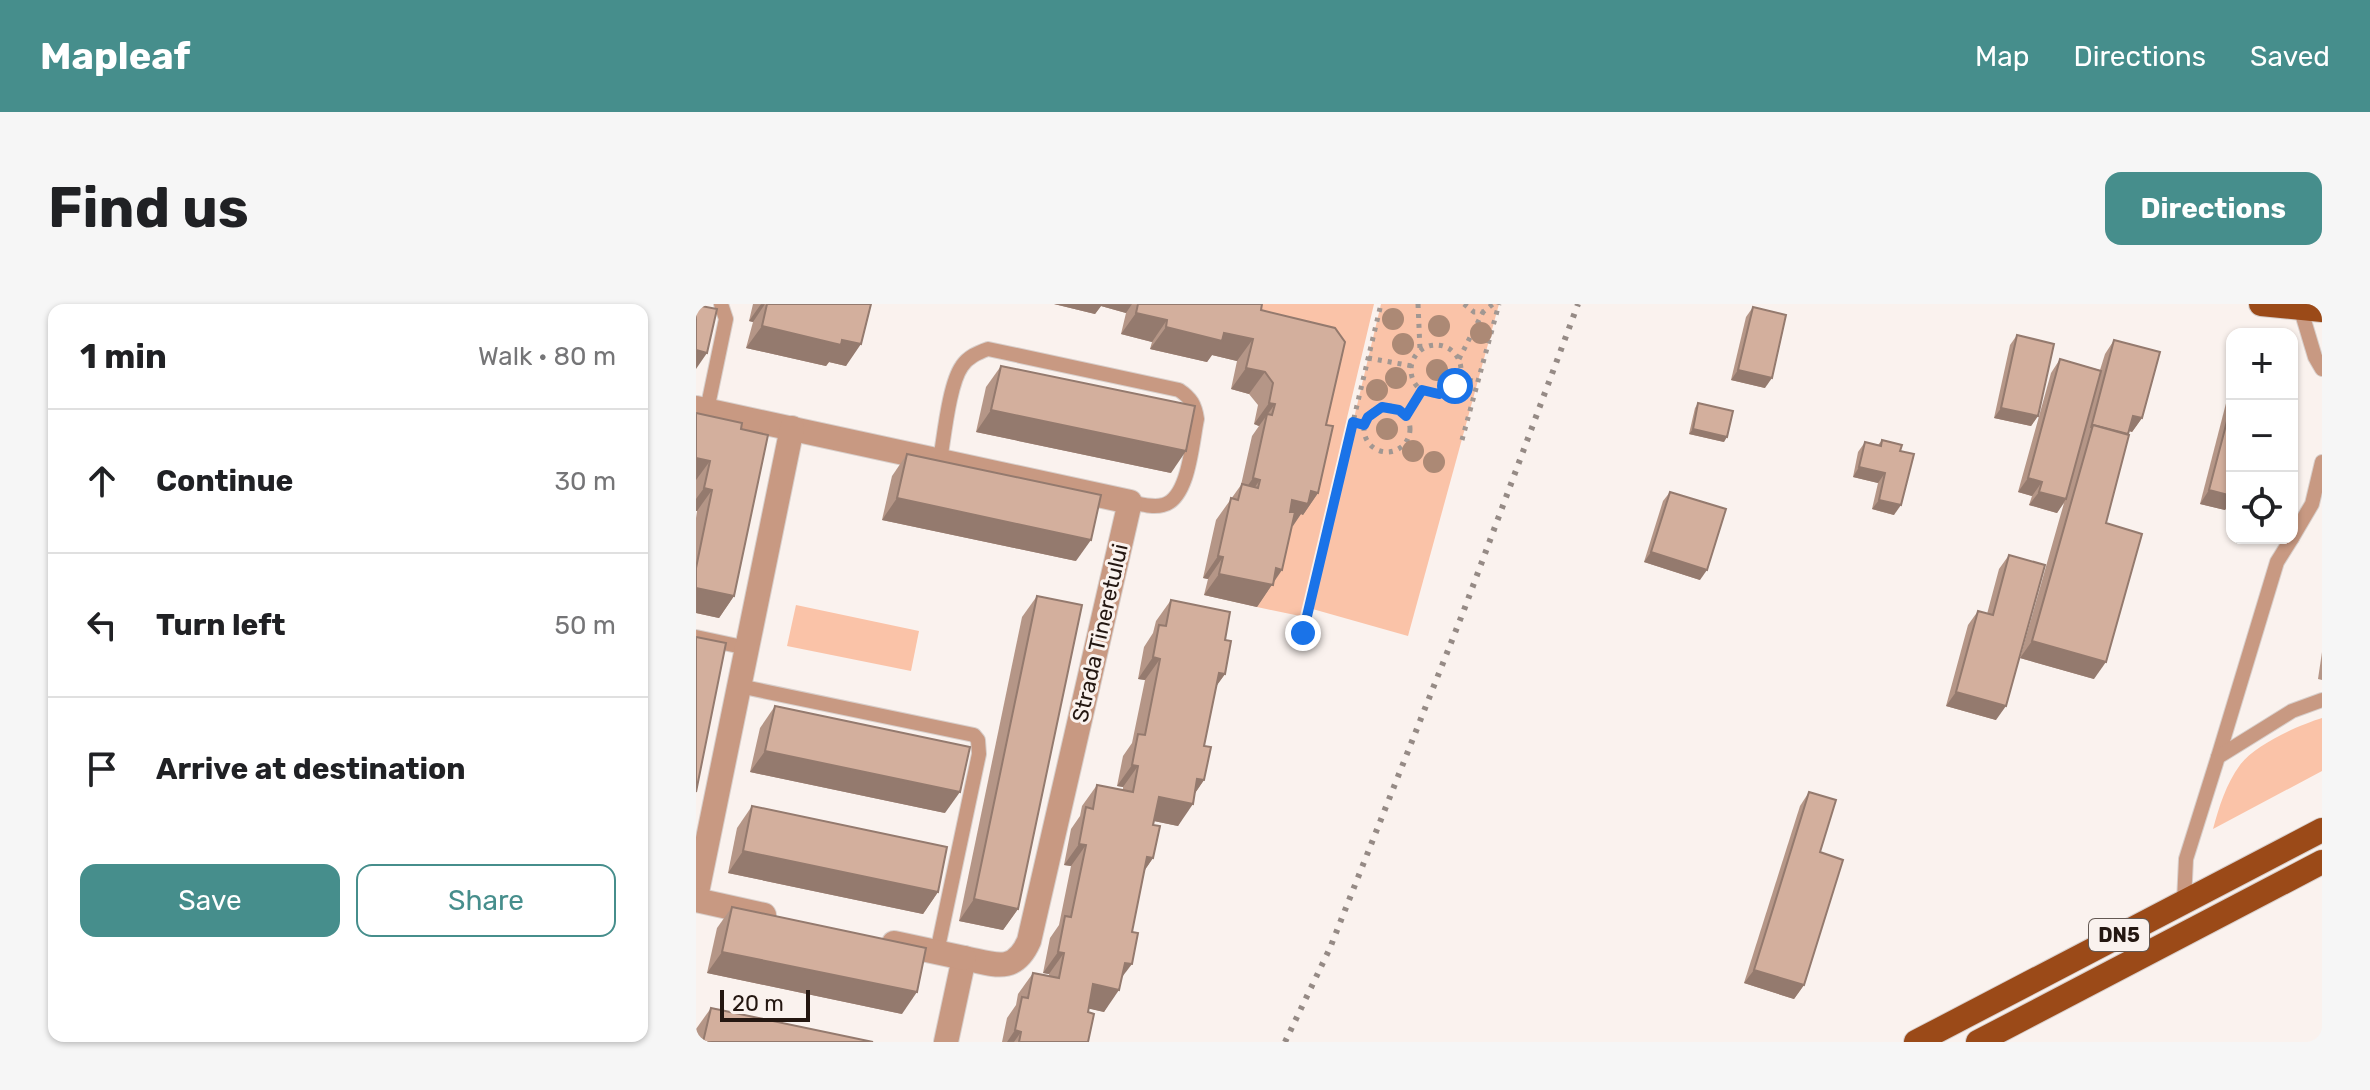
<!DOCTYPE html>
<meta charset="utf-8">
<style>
:root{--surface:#fff;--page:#f6f6f6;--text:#202124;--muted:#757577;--line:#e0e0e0;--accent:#468e8c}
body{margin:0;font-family:Rubik,sans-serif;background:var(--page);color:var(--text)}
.controls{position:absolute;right:24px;top:24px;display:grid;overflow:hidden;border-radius:16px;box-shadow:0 2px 6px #0004}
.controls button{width:72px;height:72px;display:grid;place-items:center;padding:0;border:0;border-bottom:2px solid var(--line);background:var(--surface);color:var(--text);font:40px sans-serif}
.scale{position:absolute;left:24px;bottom:20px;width:90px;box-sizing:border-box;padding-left:8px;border:4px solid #241711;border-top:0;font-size:22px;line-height:28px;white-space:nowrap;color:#241711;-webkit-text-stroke:6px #faf2ee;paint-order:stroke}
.stop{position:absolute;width:24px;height:24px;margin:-18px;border:6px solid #1a73e8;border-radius:50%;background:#fff}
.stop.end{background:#1a73e8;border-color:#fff;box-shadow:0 2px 8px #0008}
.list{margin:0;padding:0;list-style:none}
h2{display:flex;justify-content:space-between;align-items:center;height:104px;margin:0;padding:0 32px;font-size:34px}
h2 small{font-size:26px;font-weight:400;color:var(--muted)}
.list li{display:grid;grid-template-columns:52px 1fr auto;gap:24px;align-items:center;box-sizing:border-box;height:144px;padding:0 32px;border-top:2px solid var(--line)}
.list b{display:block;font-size:30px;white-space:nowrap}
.list em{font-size:26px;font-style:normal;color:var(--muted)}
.actions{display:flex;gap:16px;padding:24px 32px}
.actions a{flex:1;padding:18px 0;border:2px solid var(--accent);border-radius:16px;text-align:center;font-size:28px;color:var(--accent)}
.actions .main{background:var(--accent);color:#fff}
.icon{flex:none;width:44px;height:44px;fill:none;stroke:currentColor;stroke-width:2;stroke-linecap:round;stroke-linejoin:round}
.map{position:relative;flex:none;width:1626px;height:738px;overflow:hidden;border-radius:16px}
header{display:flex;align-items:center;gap:48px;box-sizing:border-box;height:112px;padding:0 40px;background:var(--accent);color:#fff}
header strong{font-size:38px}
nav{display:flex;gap:44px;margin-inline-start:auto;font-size:28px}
.intro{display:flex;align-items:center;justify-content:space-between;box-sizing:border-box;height:192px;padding:0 48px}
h1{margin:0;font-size:56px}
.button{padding:20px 36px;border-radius:16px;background:var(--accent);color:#fff;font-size:28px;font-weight:700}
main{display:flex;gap:48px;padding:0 48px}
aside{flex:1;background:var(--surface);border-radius:16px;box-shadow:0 2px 6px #0004}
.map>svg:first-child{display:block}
.green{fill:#fac3a8}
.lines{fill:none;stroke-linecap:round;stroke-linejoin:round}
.lane-casing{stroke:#d8cfcb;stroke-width:16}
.street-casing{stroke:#d8cfcb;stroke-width:26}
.primary-casing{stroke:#d8cfcb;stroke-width:26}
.path{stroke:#a19792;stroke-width:5;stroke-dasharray:4 6;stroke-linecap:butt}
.lane{stroke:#c89982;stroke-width:14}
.street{stroke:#c89982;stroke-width:24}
.primary{stroke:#9b4a18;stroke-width:24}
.rail{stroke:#958a85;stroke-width:6;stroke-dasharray:4 8;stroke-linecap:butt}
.tree{fill:#ac8975}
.wall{fill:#b59687}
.shaded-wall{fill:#947a6e}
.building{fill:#d3af9d;stroke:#947a6e;stroke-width:2}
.route{stroke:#1a73e8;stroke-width:10}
.labels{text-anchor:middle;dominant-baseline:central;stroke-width:6;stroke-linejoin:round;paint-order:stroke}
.shield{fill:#faf2ee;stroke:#645953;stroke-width:2}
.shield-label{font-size:20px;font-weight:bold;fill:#241711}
.street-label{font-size:22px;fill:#241711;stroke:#faf2ee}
</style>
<header>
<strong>Mapleaf</strong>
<nav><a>Map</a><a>Directions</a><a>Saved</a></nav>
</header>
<div class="intro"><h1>Find us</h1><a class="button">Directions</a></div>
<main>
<aside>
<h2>1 min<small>Walk · 80 m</small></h2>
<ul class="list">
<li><svg class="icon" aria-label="ahead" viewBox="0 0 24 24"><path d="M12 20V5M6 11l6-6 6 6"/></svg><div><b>Continue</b></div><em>30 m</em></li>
<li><svg class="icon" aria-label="left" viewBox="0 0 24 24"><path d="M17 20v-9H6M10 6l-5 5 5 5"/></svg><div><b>Turn left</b></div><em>50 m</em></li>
<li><svg class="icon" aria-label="arrive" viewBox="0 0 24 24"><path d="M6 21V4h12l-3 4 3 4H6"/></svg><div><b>Arrive at destination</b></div></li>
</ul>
<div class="actions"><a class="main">Save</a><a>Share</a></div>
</aside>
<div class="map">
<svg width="1626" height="738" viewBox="0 0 1626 738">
<rect width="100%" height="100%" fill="#faf2ee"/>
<!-- green -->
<g class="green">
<path d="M529,0H678L604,312L561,303L565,286L600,209Z"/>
<path d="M685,0H803L712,332L613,304Z"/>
<path d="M100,301L223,327L215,367L91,342Z"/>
<path d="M1626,414V467L1517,525C1523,503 1530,480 1544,461C1558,441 1603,421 1626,414Z"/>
</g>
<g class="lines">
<!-- lane casing -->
<g class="lane-casing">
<g id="lane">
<path d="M1604,3L1619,53L1626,65"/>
<path d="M11,106L30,15L25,0"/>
<path d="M244,156C248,134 253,80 266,62C272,53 281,49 292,45L483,86C495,94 499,101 501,115C496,138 493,195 467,201C456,204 445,200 434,198"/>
<path d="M1596,234L1616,200L1626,158"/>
<path d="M0,333L51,344"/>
<path d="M43,382L278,431L282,436L283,450L241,648"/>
<path d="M1522,453L1581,258L1596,234"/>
<path d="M1488,597L1490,555L1522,453L1596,407L1626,396"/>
</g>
</g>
<!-- street casing -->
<g class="street-casing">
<g id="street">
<path d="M0,104L434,198L333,637C318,671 298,660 268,654L250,738"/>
<path d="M0,593L96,124"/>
<path d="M0,596L68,611"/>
<path d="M198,639L268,654"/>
</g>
</g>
<!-- primary casing -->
<g class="primary-casing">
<g id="primary">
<path d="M1565,0L1626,6"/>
<path d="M1220,738L1626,526"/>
<path d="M1282,738L1626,558"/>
</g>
</g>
<!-- path -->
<g class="path">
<path d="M722,0L724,46"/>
<path d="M768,0L778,8H787L797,0"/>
<circle cx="740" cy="66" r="25"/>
<path d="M672,54L716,62"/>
<path d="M763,55L787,8"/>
<path d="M763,74L781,78"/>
<circle cx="691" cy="125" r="23"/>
<path d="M710,112L726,86"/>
<path d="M766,136L803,0"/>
<path d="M607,329L685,0"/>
</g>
<!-- lane -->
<use href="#lane" class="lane"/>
<!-- street -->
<use href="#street" class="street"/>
<!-- primary -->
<use href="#primary" class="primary"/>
<!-- rail -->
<path class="rail" d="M589,738L634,644L768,306L882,0"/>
</g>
<!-- trees -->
<g class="tree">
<circle cx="697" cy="15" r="11"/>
<circle cx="743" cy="22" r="11"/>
<circle cx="785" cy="29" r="11"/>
<circle cx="707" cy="40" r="11"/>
<circle cx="741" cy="66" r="11"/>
<circle cx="700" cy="74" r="11"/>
<circle cx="681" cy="86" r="11"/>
<circle cx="691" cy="125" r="11"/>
<circle cx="717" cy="147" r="11"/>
<circle cx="738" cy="158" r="11"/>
</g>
<!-- wall -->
<g class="wall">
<path d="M57,0H175L150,62L133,58L130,62L50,44L57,18L53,17Z"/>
<path d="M358,0H566L565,6L630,121L622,189L607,211L605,210L596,221L577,279L561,303L508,291L512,275L507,274L520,216L545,181L556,132L563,122L558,120L562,101L553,90L535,85L541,57L516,51L511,58L454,45L456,38L425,30L430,9L405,2L399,10Z"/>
<path d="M1057,3L1069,84L1035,76L1050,13Z"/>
<path d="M1321,31L1342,112L1335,122L1298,114L1314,41Z"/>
<path d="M1418,36L1446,114L1436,128L1433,127L1410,219L1398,375L1324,354L1368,199L1361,209L1333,201L1336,192L1322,188L1355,69L1364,55L1404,66L1409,50Z"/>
<path d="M305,62L475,169L280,128L290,83Z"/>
<path d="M1536,76V196L1529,206L1504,200Z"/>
<path d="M1002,99L1028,138L993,130L999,104Z"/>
<path d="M0,109L45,125L38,292L23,314L0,309V214L1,207H0Z"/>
<path d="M1186,136L1204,147L1198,211L1176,205L1182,179L1157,173L1162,148L1169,138L1182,141Z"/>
<path d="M211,150L380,257L186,216L196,172Z"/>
<path d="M974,188L1004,276L948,258L967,197Z"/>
<path d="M1313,251L1300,416L1250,402L1272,321L1282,307L1291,310L1303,265Z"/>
<path d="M341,292L322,605L307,626L263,617L326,313Z"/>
<path d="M475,296L529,336V370L520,382L508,442V476L499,489L482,522L458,517L457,554L448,567L426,673L408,708L392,704V738H306L311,714L320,701L322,690L337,669L353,672V670L347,669L354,634L363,621L375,562L368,561L375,525L384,512L386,502L401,481L427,486V483L421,482L427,452L436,439L449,376L442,375L448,343L457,329L460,317Z"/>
<path d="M1626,348V376L1622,375Z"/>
<path d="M79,402L249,509L54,468L64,424Z"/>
<path d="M1113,488L1124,548L1108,681L1098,695L1048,679L1104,502Z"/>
<path d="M56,502L242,588L227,610L32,569L41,524Z"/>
<path d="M36,603L206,710L11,669L21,624Z"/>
<path d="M15,704L177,738H0V725Z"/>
</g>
<!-- shaded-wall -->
<g class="shaded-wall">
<path d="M65,0H69L57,18L53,17Z"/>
<path d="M358,0H436L430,9L405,2L399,10Z"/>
<path d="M440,9L471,16L456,38L425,30Z"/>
<path d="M66,22L146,36L165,40L150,62L133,58L130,62L50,44Z"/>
<path d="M470,23L528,29L557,35L541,57L516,51L511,58L454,45Z"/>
<path d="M0,46L11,49L0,65Z"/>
<path d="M550,64L569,68L553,90L535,85Z"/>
<path d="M1042,66L1076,74L1069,84L1035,76Z"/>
<path d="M573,99L579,100L563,122L558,120Z"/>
<path d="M1305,104L1342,112L1335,122L1298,114Z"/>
<path d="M295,106L490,147L475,169L280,128Z"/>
<path d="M1437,112L1446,114L1436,128L1428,125Z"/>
<path d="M997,125L1031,133L1028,138L993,130Z"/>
<path d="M0,154L14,157L0,176Z"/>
<path d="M1163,163L1189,169L1182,179L1157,173Z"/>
<path d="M557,174L564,176L549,197L542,196Z"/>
<path d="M1332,174L1346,178L1336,192L1322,188Z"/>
<path d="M8,184L16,186L1,207H0V195Z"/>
<path d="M1513,186L1536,192V196L1529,206L1504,200Z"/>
<path d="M615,187L622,189L607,211L605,210L597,222L581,218L596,196Z"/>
<path d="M1343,188L1370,195L1361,209L1333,201Z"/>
<path d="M201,194L395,236L380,257L186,216Z"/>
<path d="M1183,196L1205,201L1198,211L1176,205Z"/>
<path d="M955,248L1011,266L1004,276L948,258Z"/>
<path d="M522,252L527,253L512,275L507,274Z"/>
<path d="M580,264L586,266L561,303L508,291L523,270Z"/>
<path d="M0,284L38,292L23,314L0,309Z"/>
<path d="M1336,337L1410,358L1398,375L1324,354Z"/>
<path d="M457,353L464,355L449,376L442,375Z"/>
<path d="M523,369L529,370L514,391Z"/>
<path d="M1260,388L1310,402L1300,416L1250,402Z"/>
<path d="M69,447L264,488L249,509L54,468Z"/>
<path d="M436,461L442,462L427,483L421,482Z"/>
<path d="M501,475L508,476L493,498Z"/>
<path d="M463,493L497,500L482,522L448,515Z"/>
<path d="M383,540L390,541L375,562L368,561Z"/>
<path d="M47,547L242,588L227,610L32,569Z"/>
<path d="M451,553L457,554L442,576Z"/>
<path d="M278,595L322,605L307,626L263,617Z"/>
<path d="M26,648L221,688L206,710L11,669Z"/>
<path d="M362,648L368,649L353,670L347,669Z"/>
<path d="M429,659L436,660L420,681Z"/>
<path d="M1058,666L1108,681L1098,695L1048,679Z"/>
<path d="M397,680L423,686L408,708L381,702Z"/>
<path d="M319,726L325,728L318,738H311Z"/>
</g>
<!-- building -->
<g class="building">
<path d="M71,0H175L165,40L146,36L145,41L66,22Z"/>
<path d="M442,0H566L565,6L639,24L649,38L630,121L637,122L622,189L615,187L612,200L596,196L594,208H599L586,266L580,264L577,281L523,270L527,253L522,252L535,194L542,196L546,180L562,184L564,176L557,174L571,110L576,111L579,100L573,99L577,79L569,68L550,64L557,35L528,29L526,37L470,23L471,16L440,9Z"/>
<path d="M0,1L21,5L11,49L0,46Z"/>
<path d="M1057,3L1090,11L1076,74L1042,66Z"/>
<path d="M1321,31L1358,40L1342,112L1305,104Z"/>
<path d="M1418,36L1464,48L1446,114L1437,112L1432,130L1397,121L1395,124Z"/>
<path d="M1364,55L1405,67L1370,195L1343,188L1346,178L1332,174Z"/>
<path d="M305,62L499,102L490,147L295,106Z"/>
<path d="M1536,98V192L1513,186Z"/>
<path d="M1002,99L1037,107L1031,133L997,125Z"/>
<path d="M0,109L46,119L45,125L72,131L38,292L0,284V264L16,186L8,184L14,157L0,154Z"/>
<path d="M1397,121L1433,131L1410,219L1446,230L1410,358L1336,337Z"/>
<path d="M1186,136L1206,141L1204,147L1218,150L1205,201L1183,196L1189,169L1163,163L1169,138L1185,142Z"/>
<path d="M211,150L405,191L395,236L201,194Z"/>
<path d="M974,188L1030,205L1011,266L955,248Z"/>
<path d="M1313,251L1349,261L1310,402L1260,388L1282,307L1297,311Z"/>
<path d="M341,292L386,301L322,605L278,595Z"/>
<path d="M475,296L534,308L529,336L535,337L529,370L523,369L508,442L515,443L508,476L501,475L497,500L463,493L457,521L464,522L457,554L451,553L436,628L442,629L436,660L429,659L423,686L397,680L392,708L398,710L392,738H323L325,728L319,726L326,693L332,694L337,669L363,674L368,649L362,648L369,612L375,613L390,541L383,540L390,503L397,505L401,481L437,488L442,462L436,461L442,430L449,431L464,355L457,353L463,321L470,322Z"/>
<path d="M0,333L30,339L0,488Z"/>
<path d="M79,402L274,443L264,488L69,447Z"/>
<path d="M1113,488L1140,496L1124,548L1147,556L1108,681L1058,666Z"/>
<path d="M56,502L251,543L242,588L47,547Z"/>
<path d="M36,603L230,644L221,688L26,648Z"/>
<path d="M15,704L177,738H7Z"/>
</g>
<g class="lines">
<!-- route -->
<path class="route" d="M607,329L657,118L668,121L672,113L686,103L703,106L710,112L726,86L743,90L759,82"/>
</g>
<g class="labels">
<!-- shield labels -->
<rect class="shield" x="1393" y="615" width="60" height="32" rx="6"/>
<g class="shield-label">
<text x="1423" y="631">DN5</text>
</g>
<!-- street labels -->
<g class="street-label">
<text transform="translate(404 329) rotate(-77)">Strada Tineretului</text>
</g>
</g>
</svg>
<div class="controls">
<button>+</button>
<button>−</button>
<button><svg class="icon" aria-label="locate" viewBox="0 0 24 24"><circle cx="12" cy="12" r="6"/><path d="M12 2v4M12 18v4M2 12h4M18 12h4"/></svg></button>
</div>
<div class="scale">20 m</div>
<div class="stop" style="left:759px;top:82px"></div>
<div class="stop end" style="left:607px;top:329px"></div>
</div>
</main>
